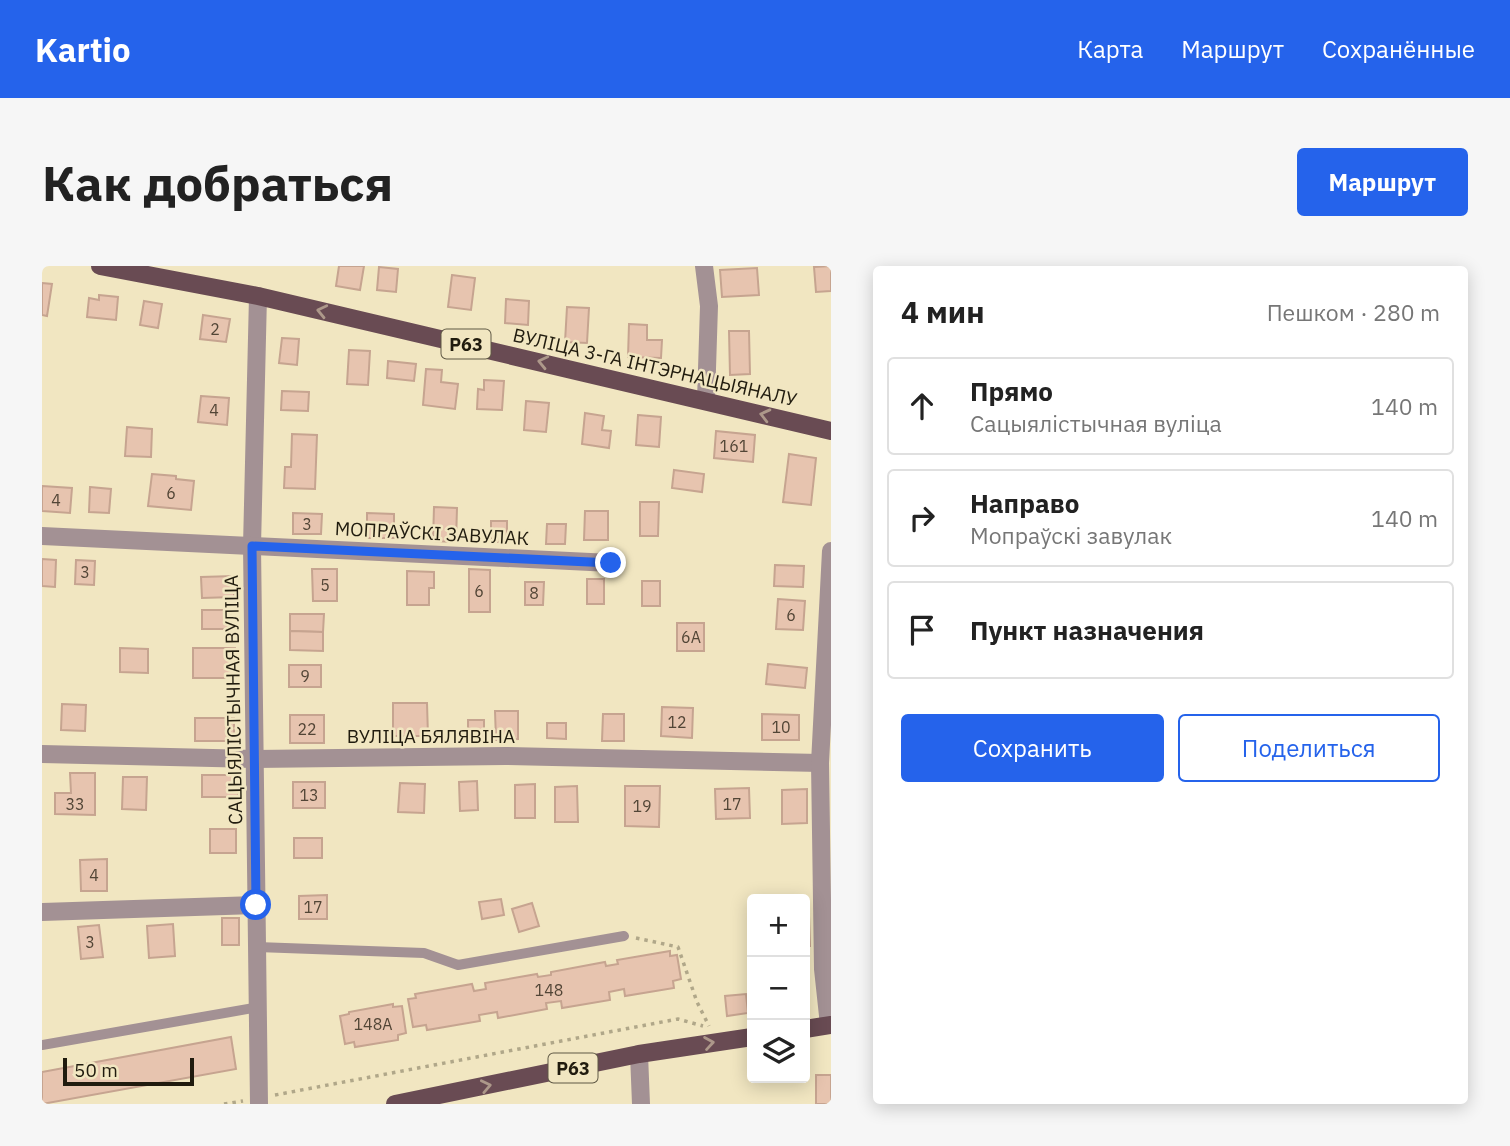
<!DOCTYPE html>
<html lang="ru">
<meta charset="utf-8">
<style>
:root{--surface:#fff;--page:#f6f6f6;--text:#222;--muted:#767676;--line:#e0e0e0;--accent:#2563eb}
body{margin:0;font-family:"IBM Plex Sans",sans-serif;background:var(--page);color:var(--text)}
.controls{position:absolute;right:21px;bottom:21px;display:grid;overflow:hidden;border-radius:7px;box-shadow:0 4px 18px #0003}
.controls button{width:63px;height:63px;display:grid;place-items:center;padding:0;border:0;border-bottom:2px solid var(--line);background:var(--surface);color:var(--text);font:35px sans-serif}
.scale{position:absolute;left:21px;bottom:18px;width:131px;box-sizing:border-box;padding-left:7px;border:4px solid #201b0e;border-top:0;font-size:19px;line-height:24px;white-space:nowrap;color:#201b0e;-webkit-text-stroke:5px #f1e6c1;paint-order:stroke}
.stop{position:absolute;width:21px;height:21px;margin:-16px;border:5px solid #2563eb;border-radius:50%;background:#fff}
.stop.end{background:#2563eb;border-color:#fff;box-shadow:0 2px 7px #0008}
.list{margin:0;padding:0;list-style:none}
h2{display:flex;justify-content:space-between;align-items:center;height:91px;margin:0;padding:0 28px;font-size:30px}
h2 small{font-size:23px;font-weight:400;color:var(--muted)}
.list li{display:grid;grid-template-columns:46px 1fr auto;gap:21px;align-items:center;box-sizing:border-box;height:98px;margin:0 14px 14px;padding:0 14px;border:2px solid var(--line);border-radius:7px}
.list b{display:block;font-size:26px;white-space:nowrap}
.list p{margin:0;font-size:23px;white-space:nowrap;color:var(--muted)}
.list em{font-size:23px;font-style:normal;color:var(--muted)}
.actions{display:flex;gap:14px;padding:21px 28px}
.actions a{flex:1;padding:16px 0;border:2px solid var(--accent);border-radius:7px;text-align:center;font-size:24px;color:var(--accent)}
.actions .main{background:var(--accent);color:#fff}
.icon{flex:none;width:38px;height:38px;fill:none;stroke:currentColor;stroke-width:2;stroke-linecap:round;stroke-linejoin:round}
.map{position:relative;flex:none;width:789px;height:838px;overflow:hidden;border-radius:7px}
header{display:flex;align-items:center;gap:42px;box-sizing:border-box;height:98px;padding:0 35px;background:var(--accent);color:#fff}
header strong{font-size:33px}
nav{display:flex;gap:38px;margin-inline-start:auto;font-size:24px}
.intro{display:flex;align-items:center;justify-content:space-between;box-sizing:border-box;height:168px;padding:0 42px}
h1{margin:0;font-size:49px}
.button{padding:18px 32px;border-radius:7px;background:var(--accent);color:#fff;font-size:24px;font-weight:700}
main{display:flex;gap:42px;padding:0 42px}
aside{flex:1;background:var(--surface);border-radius:7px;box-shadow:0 4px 18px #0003}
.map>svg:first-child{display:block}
.building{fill:#e7c4af;stroke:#c6a490;stroke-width:2}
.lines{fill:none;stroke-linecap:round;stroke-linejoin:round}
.path{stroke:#b0a789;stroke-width:3.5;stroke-dasharray:3.5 5;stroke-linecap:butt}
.lane{stroke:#a39194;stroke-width:10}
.street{stroke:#a39194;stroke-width:18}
.primary{stroke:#694b53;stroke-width:18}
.oneway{stroke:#ad988a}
.route{stroke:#2563eb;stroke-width:9}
.labels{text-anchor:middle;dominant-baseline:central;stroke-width:5;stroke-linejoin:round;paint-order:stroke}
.number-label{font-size:16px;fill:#524536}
.shield{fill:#f1e6c1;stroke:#5f5844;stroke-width:2}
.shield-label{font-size:18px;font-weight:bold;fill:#201b0e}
.street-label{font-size:19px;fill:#201b0e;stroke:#f1e6c1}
</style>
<header>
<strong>Kartio</strong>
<nav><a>Карта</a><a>Маршрут</a><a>Сохранённые</a></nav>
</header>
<div class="intro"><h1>Как добраться</h1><a class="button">Маршрут</a></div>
<main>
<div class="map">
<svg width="789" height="838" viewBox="0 0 789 838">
<rect width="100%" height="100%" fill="#f1e6c1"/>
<!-- building -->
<g class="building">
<path d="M297,0H322L318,24L294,20Z"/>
<path d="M789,0V25L774,26L772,1Z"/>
<path d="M337,1L356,3L354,26L335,24Z"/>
<path d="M715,2L717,29L680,31L678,4Z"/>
<path d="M410,9L433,12L429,44L406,41Z"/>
<path d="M0,17L10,18L5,50L0,49Z"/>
<path d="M57,29L76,31L74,54L45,51L47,32L57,34Z"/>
<path d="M464,33L487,35L486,59L463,57Z"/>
<path d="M102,35L120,38L116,62L98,59Z"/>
<path d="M525,41L547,42L545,77L523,76Z"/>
<path d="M161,49L188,53L184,76L158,73Z"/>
<path d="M587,58L605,59V74H620L619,92L586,91Z"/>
<path d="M687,65H707L708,108L688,109Z"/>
<path d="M240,72L257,73L255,99L237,97Z"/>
<path d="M307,84L328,85L326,119L305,118Z"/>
<path d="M346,95L374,98L372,115L345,112Z"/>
<path d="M384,103L400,104L399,116L416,118L413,143L381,139Z"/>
<path d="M442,114L462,115L460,144L435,143L436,123L442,124Z"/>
<path d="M240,125L267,126L266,145L239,144Z"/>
<path d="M159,130L187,132L185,159L156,156Z"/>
<path d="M484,135L507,137L504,166L482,164Z"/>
<path d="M543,147L562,150L560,164L569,165L567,182L540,178Z"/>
<path d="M596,149L619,151L617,181L594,179Z"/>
<path d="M85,161L110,163L109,191L83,190Z"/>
<path d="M674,165L713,169L711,196L672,192Z"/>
<path d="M250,168L275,169L273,223L242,222L243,201H249Z"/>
<path d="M747,188L774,192L769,239L741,236Z"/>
<path d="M632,204L662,208L660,226L630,222Z"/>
<path d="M110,208L134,210V213L152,215L149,244L106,240Z"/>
<path d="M0,220L30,222L28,247L0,245Z"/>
<path d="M48,221L69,223L67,247L47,246Z"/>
<path d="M598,236H617L616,270H598Z"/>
<path d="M392,241L415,242L414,276L391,275Z"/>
<path d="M543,245H566V274H542Z"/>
<path d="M251,247L280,248L279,268H251Z"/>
<path d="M325,247L352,248V272H325Z"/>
<rect x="449" y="255" width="16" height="21"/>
<path d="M505,258H524L523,278H504Z"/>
<path d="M0,293L14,294L13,321L0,320Z"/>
<path d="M34,294L53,295L52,319L33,318Z"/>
<path d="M733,299L762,300L761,321L732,320Z"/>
<path d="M270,303H295V335H271Z"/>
<path d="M427,303L448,304V346H427Z"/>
<path d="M365,305L392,306V322H387V339H365Z"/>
<path d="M192,310V331L160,332L159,311Z"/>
<rect x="545" y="313" width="17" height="25"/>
<rect x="600" y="315" width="18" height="25"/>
<path d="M483,316H502L501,339H483Z"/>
<path d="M736,333L763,335L761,364L734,363Z"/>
<rect x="160" y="344" width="29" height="19"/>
<path d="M248,348H282L281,366L248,365Z"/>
<rect x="635" y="357" width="27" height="28"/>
<path d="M248,365L281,366V385L248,384Z"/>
<path d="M78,382L106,383V407L78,406Z"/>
<rect x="151" y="382" width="42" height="30"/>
<path d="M726,398L765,402L763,422L724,418Z"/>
<rect x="247" y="399" width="32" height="22"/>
<path d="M351,437H385L386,470H351Z"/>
<path d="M20,438L44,439L43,465L19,464Z"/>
<path d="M620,441L651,442L650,472L619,470Z"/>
<path d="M453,445H476V473L454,474Z"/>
<path d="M561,448H582V475H560Z"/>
<path d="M720,448L757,449V474H720Z"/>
<rect x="248" y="449" width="34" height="28"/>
<rect x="153" y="452" width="39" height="23"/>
<rect x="426" y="454" width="16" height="23"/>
<path d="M505,457H524V473L505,472Z"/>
<path d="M28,507H53V549L13,548V527H29Z"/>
<rect x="160" y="509" width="36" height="22"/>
<path d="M81,511H105L104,544L80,543Z"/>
<path d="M435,515L436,544L418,545L417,516Z"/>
<rect x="251" y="516" width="32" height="26"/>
<path d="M358,517L383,518L382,547L356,546Z"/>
<path d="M493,518V552H473V519Z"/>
<path d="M535,520L536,556H513V521Z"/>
<path d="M583,520H618L617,561L583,560Z"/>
<path d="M707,522L708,552L674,553L673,523Z"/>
<path d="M765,523V557L740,558V524Z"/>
<rect x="168" y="563" width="26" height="24"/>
<rect x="252" y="572" width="28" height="20"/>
<path d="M65,593V625H39L38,594Z"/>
<path d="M285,629V653H257V630Z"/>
<path d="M459,633L462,649L440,653L437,636Z"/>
<path d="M490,637L497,660L477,666L470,643Z"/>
<path d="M763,650H767L768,680H763Z"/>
<rect x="180" y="652" width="17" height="27"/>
<path d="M131,658L133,690L107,692L105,660Z"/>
<path d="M57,659L61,691L39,693L36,661Z"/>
<path d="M628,685V690L635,689L639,713L631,715L632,722L583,730L582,723L567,726L568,734L520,742L519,735L504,737L505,743L456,752L455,746L437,749L438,755L385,764L384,759L371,761L366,733L374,732L373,728L430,718L432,725L444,723L443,717L495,708L496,711L509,709V706L563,696L564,700L576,698L575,694Z"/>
<path d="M704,728L706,747L685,750L683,730Z"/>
<path d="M351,738V741L360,740L364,767L356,769V774L313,781L312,776L303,778L298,750L307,748V746Z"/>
<path d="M189,771L194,803L0,838V806Z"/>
<rect x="774" y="809" width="15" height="29"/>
</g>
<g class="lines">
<!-- path -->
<g class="path">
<path d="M594,672L636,681L655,736L667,760"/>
<path d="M233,829L636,753L661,760"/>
<path d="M182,838L201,835"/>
</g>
<!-- lane -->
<g class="lane">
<path d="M215,681L382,687L416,699L582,670"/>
<path d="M0,779L217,741"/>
</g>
<!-- street -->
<g class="street">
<path d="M662,0L667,40L664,134"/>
<path d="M216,30L210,280L217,838"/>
<path d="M0,270L569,297"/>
<path d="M0,488L213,493L463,490L778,497"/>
<path d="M0,646L214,639"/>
<path d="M787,759L781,703L778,497L789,285"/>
<path d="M597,788L599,838"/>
</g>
<!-- primary -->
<g class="primary">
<path d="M58,0L216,30L789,165"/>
<path d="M763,763L789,759"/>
<path d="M353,838L597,788L710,771"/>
</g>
</g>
<!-- one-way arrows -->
<defs><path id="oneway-chevron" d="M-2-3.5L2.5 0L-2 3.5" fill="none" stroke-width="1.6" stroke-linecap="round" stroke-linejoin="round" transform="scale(1.75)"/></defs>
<g class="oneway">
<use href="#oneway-chevron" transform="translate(280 45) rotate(-167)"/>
<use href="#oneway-chevron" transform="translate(501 96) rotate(-167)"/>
<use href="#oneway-chevron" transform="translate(723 149) rotate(-166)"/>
<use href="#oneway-chevron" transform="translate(667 777) rotate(-9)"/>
<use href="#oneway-chevron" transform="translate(444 820) rotate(-12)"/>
</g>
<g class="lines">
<!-- route -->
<path class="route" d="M214,639L210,280L569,297"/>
</g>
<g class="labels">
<!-- number labels -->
<g class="number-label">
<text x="173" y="63">2</text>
<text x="172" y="144">4</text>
<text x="692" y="180">161</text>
<text x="129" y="227">6</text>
<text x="14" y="234">4</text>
<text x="265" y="258">3</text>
<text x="43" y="306">3</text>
<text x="283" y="319">5</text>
<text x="437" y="325">6</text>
<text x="492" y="327">8</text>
<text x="749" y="349">6</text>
<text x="649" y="371">6А</text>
<text x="263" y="410">9</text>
<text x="635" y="456">12</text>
<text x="739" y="461">10</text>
<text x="265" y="463">22</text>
<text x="267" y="529">13</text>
<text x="33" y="538">33</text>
<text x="690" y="538">17</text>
<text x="600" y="540">19</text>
<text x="52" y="609">4</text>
<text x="271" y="641">17</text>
<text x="48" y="676">3</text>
<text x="507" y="724">148</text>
<text x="331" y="758">148А</text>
</g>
<!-- shield labels -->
<g class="shield">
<rect x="399.5" y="63.5" width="49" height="29" rx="5"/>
<rect x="506.5" y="787.5" width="49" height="29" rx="5"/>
</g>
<g class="shield-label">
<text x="424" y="78">Р63</text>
<text x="531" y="802">Р63</text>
</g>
<!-- street labels -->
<g class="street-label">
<text transform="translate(613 101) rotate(13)">ВУЛІЦА 3-ГА ІНТЭРНАЦЫЯНАЛУ</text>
<text transform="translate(390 267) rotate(3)">МОПРАЎСКІ ЗАВУЛАК</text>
<text transform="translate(191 434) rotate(-91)">САЦЫЯЛІСТЫЧНАЯ ВУЛІЦА</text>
<text x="389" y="470">ВУЛІЦА БЯЛЯВІНА</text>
</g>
</g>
</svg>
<div class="controls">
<button>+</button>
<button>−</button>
<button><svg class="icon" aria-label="layers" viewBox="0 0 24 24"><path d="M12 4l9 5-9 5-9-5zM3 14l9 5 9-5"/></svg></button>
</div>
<div class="scale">50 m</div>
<div class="stop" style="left:214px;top:639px"></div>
<div class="stop end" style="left:569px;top:297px"></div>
</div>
<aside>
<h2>4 мин<small>Пешком · 280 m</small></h2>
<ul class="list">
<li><svg class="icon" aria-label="ahead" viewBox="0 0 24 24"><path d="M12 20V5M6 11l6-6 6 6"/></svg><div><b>Прямо</b><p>Сацыялістычная вуліца</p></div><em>140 m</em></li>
<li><svg class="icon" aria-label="right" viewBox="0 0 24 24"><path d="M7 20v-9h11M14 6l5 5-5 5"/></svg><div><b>Направо</b><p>Мопраўскі завулак</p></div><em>140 m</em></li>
<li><svg class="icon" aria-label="arrive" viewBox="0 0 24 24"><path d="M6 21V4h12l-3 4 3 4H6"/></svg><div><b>Пункт назначения</b></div></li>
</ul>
<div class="actions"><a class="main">Сохранить</a><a>Поделиться</a></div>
</aside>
</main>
